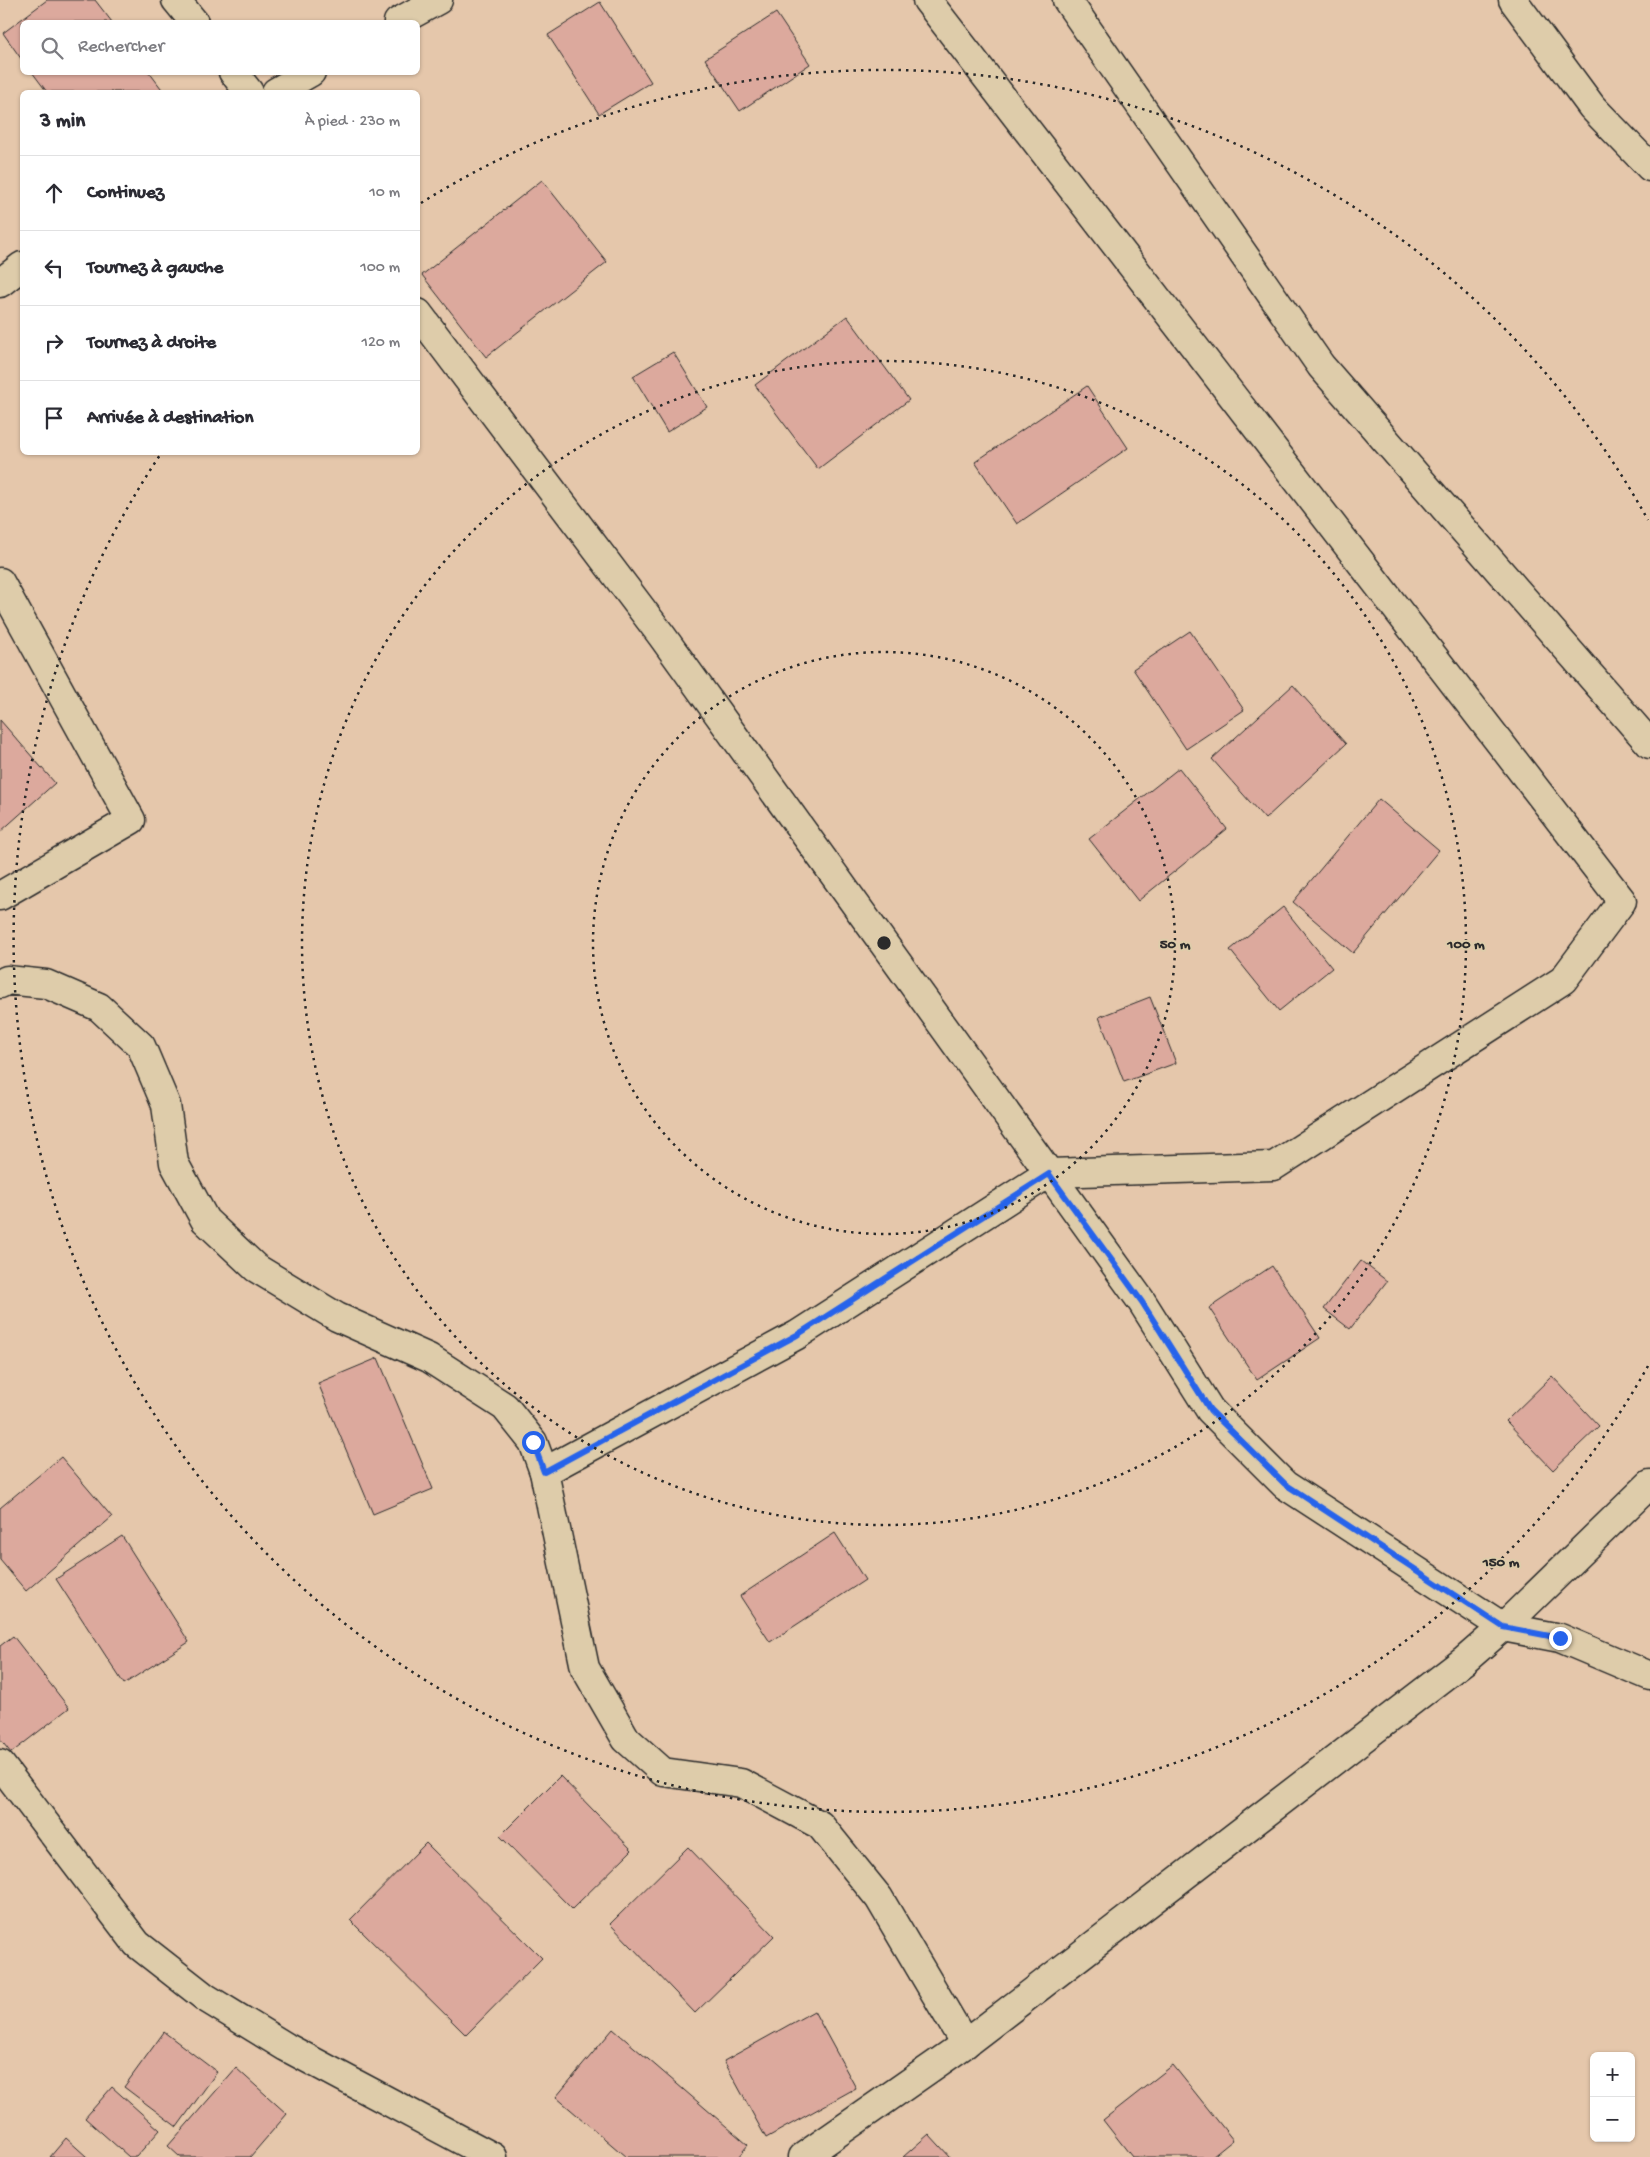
<!DOCTYPE html>
<html lang="fr">
<meta charset="utf-8">
<style>
:root{--surface:#fff;--page:#f7f7f7;--text:#2b2b33;--muted:#7c7c81;--line:#e1e1e2}
body{margin:0;font-family:"Gochi Hand",sans-serif;background:var(--page);color:var(--text)}
.controls{position:absolute;right:15px;bottom:15px;display:grid;overflow:hidden;border-radius:8px;box-shadow:0 1px 4px #0004}
.controls button{width:45px;height:45px;display:grid;place-items:center;padding:0;border:0;border-bottom:1px solid var(--line);background:var(--surface);color:var(--text);font:25px sans-serif}
.stop{position:absolute;width:15px;height:15px;margin:-11px;border:4px solid #2563eb;border-radius:50%;background:#fff}
.stop.end{background:#2563eb;border-color:#fff;box-shadow:0 1px 5px #0008}
.list{margin:0;padding:0;list-style:none}
h2{display:flex;justify-content:space-between;align-items:center;height:65px;margin:0;padding:0 20px;font-size:21px}
h2 small{font-size:16px;font-weight:400;color:var(--muted)}
.list li{display:grid;grid-template-columns:32px 1fr auto;gap:15px;align-items:center;box-sizing:border-box;height:75px;padding:0 20px;border-top:1px solid var(--line)}
.list b{display:block;font-size:19px;white-space:nowrap}
.list em{font-size:16px;font-style:normal;color:var(--muted)}
.icon{flex:none;width:28px;height:28px;fill:none;stroke:currentColor;stroke-width:2;stroke-linecap:round;stroke-linejoin:round}
.map{position:relative;flex:none;width:1650px;height:2157px;overflow:hidden}
.search{position:absolute;background:var(--surface);box-shadow:0 1px 4px #0004;left:20px;top:20px;width:400px;height:55px;display:flex;align-items:center;gap:12px;box-sizing:border-box;padding:0 18px;border-radius:8px;color:var(--muted);font-size:19px}
.panel{position:absolute;background:var(--surface);box-shadow:0 1px 4px #0004;left:20px;top:90px;width:400px;height:365px;border-radius:8px}
.map>svg:first-child{display:block}
.building{fill:#dca99d;stroke:#2b2b2b}
.lines{fill:none;stroke-linecap:round;stroke-linejoin:round}
.street-casing{stroke:#2b2b2b;stroke-width:31}
.street{stroke:#deccaa;stroke-width:28}
.route{stroke:#2563eb;stroke-width:6}
.ring{fill:none;stroke:#2b2b2b;stroke-width:2.5;stroke-dasharray:2.5 5}
.centre{fill:#2b2b2b;stroke:#deccaa;stroke-width:2.5}
.ring-label{font-size:15px;text-anchor:middle;font-weight:bold;fill:#2b2b2b;stroke:#deccaa;stroke-width:4;stroke-linejoin:round;paint-order:stroke}
</style>
<div class="map">
<svg width="1650" height="2157" viewBox="0 0 1650 2157">
<rect width="100%" height="100%" fill="#e5c7ab"/>
<filter id="ink" filterUnits="userSpaceOnUse"><feTurbulence type="fractalNoise" baseFrequency=".02" numOctaves="2"/><feDisplacementMap in="SourceGraphic" scale="10" xChannelSelector="R" yChannelSelector="G"/><feConvolveMatrix kernelMatrix="1 2 1 2 8 2 1 2 1" color-interpolation-filters="sRGB"/></filter>
<g filter="url(#ink)">
<!-- building -->
<g class="building">
<path d="M47,0H95L112,22H22V60L3,33Z"/>
<path d="M600,2L651,82L599,114L548,35Z"/>
<path d="M776,13L810,64L740,111L705,59Z"/>
<path d="M32,72H149L164,92H47Z"/>
<path d="M542,180L607,262L486,357L422,275Z"/>
<path d="M847,316L909,400L818,469L755,385Z"/>
<path d="M673,352L707,407L667,432L633,376Z"/>
<path d="M1087,386L1128,448L1017,524L975,462Z"/>
<path d="M1190,631L1244,710L1186,749L1133,669Z"/>
<path d="M1293,685L1346,744L1265,819L1212,759Z"/>
<path d="M0,720L55,783L0,832Z"/>
<path d="M1179,768L1227,829L1138,901L1089,839Z"/>
<path d="M1379,799L1439,850L1353,953L1293,902Z"/>
<path d="M1283,907L1332,968L1279,1011L1230,950Z"/>
<path d="M1150,997L1176,1063L1124,1082L1099,1017Z"/>
<path d="M1361,1261L1387,1281L1350,1329L1324,1309Z"/>
<path d="M1272,1266L1320,1338L1257,1380L1209,1308Z"/>
<path d="M378,1358L433,1489L373,1514L318,1383Z"/>
<path d="M1552,1376L1599,1426L1553,1470L1506,1421Z"/>
<path d="M61,1457L112,1517L26,1591L0,1560V1508Z"/>
<path d="M835,1533L865,1580L770,1642L740,1596Z"/>
<path d="M122,1536L189,1642L124,1684L56,1579Z"/>
<path d="M13,1636L69,1708L11,1753L0,1739V1646Z"/>
<path d="M560,1776L632,1850L572,1909L500,1836Z"/>
<path d="M426,1843L542,1958L466,2035L350,1920Z"/>
<path d="M688,1847L774,1936L695,2013L610,1924Z"/>
<path d="M814,2011L856,2088L766,2138L724,2061Z"/>
<path d="M613,2029L748,2145L738,2157H626L556,2097Z"/>
<path d="M164,2032L217,2072L177,2127L124,2087Z"/>
<path d="M1173,2065L1233,2140L1212,2157H1132L1103,2120Z"/>
<path d="M236,2068L287,2114L250,2157H180L168,2146Z"/>
<path d="M112,2087L160,2130L136,2157H129L85,2118Z"/>
<path d="M929,2134L950,2157H903Z"/>
<path d="M66,2138L87,2157H50Z"/>
</g>
<g class="lines">
<!-- street casing -->
<g class="street-casing">
<g id="street">
<path d="M176,0L194,22"/>
<path d="M1067,0L1321,366L1650,744"/>
<path d="M1513,0L1592,107L1650,167"/>
<path d="M398,22L438,0"/>
<path d="M233,72L249,92"/>
<path d="M276,92L311,72"/>
<path d="M0,283L22,266"/>
<path d="M418,313L662,636L1142,1302L1210,1410L1285,1485L1503,1627L1560,1638L1650,1676"/>
<path d="M0,582L131,820L0,896"/>
<path d="M0,984L7,980L46,984L99,1007L141,1046L166,1105L174,1163L205,1220L256,1268L337,1317L429,1358L505,1407L533,1442L544,1472L585,1668L626,1739L663,1772L741,1783L820,1825L879,1898L965,2044"/>
<path d="M544,1472L797,1335L1049,1173L1274,1166L1563,980L1622,901L927,0"/>
<path d="M0,1764L137,1944L206,1998L286,2047L493,2157"/>
<path d="M803,2157L965,2044L1465,1660L1503,1627L1650,1484"/>
</g>
</g>
<!-- street -->
<use href="#street" class="street"/>
</g>
</g>
<g class="lines" filter="url(#ink)">
<!-- route -->
<path class="route" d="M533,1442L544,1472L797,1335L1049,1174L1142,1302L1210,1410L1285,1484L1503,1627L1560,1638"/>
</g>
<!-- distance rings -->
<g class="ring">
<circle cx="884" cy="943" r="291"/>
<circle cx="884" cy="943" r="582"/>
<path d="M1648 1366A873 873 0 1 1 160 455M421 203A873 873 0 0 1 1648 520"/>
</g>
<circle cx="884" cy="943" r="8" class="centre"/>
<g class="ring-label">
<text x="1175" y="948">50 m</text>
<text x="1466" y="948">100 m</text>
<text x="1501" y="1566">150 m</text>
</g>
</svg>
<div class="controls">
<button>+</button>
<button>−</button>
</div>
<div class="stop" style="left:533px;top:1442px"></div>
<div class="stop end" style="left:1560px;top:1638px"></div>
<div class="search"><svg class="icon" aria-label="search" viewBox="0 0 24 24"><circle cx="10" cy="10" r="6"/><path d="M15 15l6 6"/></svg>Rechercher</div>
<section class="panel">
<h2>3 min<small>À pied · 230 m</small></h2>
<ul class="list">
<li><svg class="icon" aria-label="ahead" viewBox="0 0 24 24"><path d="M12 20V5M6 11l6-6 6 6"/></svg><div><b>Continuez</b></div><em>10 m</em></li>
<li><svg class="icon" aria-label="left" viewBox="0 0 24 24"><path d="M17 20v-9H6M10 6l-5 5 5 5"/></svg><div><b>Tournez à gauche</b></div><em>100 m</em></li>
<li><svg class="icon" aria-label="right" viewBox="0 0 24 24"><path d="M7 20v-9h11M14 6l5 5-5 5"/></svg><div><b>Tournez à droite</b></div><em>120 m</em></li>
<li><svg class="icon" aria-label="arrive" viewBox="0 0 24 24"><path d="M6 21V4h12l-3 4 3 4H6"/></svg><div><b>Arrivée à destination</b></div></li>
</ul>
</section>
</div>
